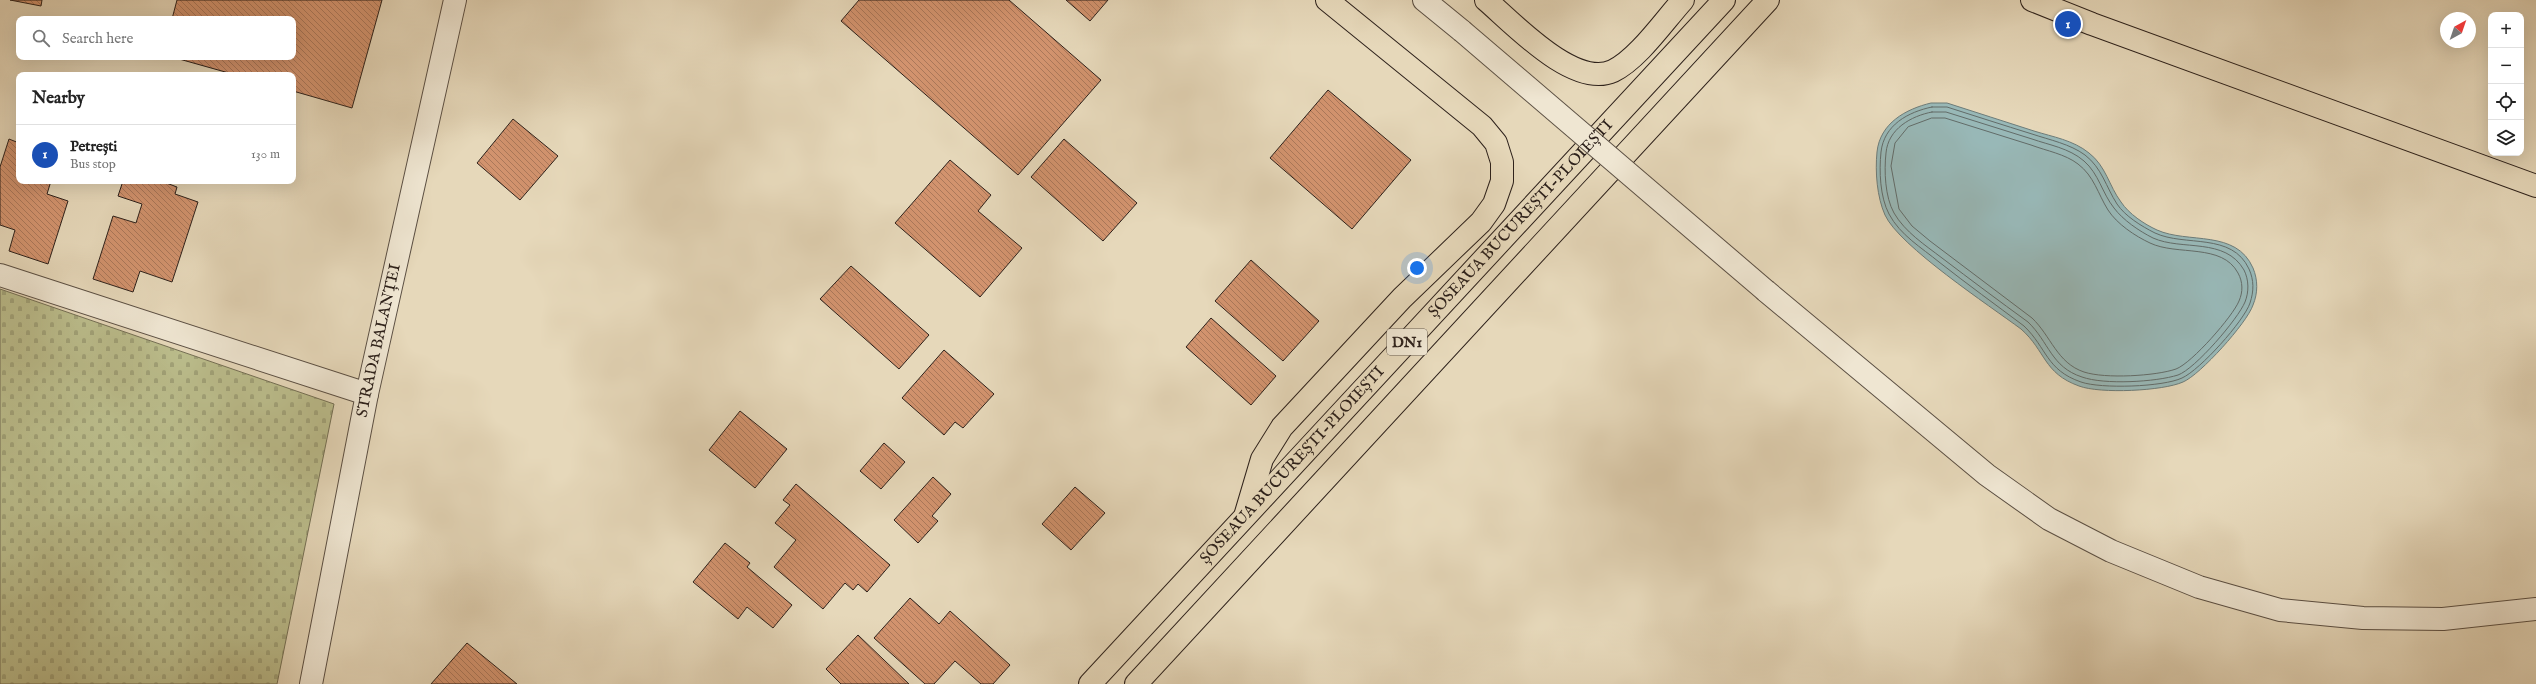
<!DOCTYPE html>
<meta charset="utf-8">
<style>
:root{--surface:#fff;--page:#f2f2f2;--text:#222;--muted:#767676;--line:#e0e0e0;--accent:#7c3aed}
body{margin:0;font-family:"IM FELL English",serif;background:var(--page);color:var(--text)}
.controls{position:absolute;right:12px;top:12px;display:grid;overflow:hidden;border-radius:8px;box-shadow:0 4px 16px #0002}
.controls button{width:36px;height:36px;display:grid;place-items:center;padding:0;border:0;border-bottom:1px solid var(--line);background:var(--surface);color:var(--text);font:20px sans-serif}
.compass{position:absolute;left:2440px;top:12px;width:36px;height:36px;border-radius:50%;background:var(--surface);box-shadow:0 4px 16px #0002;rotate:40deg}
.you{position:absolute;left:1417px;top:268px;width:14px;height:14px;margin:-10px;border:3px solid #fff;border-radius:50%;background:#1a73e8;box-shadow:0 0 0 6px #1a73e833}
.badge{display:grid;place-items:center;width:26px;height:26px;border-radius:50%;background:var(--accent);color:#fff;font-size:13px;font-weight:700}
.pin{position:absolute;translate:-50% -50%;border:2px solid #fff;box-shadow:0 1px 4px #0006}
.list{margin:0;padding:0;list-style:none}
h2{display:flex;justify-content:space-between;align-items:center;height:52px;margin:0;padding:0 16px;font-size:17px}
h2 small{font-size:13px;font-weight:400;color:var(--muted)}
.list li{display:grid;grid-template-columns:26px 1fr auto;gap:12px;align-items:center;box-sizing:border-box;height:60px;padding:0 16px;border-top:1px solid var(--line)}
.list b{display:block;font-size:15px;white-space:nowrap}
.list p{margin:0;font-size:13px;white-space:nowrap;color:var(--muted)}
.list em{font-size:13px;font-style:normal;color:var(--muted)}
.icon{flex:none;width:22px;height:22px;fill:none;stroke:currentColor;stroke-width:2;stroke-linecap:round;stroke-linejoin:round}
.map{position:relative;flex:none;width:2536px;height:684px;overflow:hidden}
.search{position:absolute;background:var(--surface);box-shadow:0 4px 16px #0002;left:16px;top:16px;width:280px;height:44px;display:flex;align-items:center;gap:10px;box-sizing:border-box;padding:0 14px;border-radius:8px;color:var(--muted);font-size:15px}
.panel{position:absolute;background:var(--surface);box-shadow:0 4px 16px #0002;left:16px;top:72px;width:280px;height:112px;border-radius:8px}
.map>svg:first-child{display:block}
.cemetery{fill:url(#cemetery-stones);stroke:#746f54}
.water{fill:#98b8b7;stroke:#6d7c79}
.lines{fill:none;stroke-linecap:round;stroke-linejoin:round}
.shore{stroke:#626c69;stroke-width:1}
.building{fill:url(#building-back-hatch);stroke:#2d211b}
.minor-casing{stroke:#5b4f43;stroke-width:24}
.highway-casing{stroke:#2d211b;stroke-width:24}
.minor{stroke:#efe6d2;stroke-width:22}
.highway{stroke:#e6d8ba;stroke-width:22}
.minor-bridge-casing{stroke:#5b4f43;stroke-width:24;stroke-linecap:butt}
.minor-bridge{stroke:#efe6d2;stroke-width:22}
.labels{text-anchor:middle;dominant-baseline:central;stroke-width:4;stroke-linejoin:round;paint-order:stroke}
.shield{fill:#efe6d2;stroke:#675c52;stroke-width:1}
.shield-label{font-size:15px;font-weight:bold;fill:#2d211b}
.street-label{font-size:16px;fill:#2d211b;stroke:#efe6d2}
</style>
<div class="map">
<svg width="2536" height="684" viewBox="0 0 2536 684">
<defs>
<pattern id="cemetery-stones" width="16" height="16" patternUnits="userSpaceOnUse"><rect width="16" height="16" fill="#bbbd8c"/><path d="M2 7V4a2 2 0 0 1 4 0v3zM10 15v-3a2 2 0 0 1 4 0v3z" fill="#a1a278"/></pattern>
<pattern id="building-back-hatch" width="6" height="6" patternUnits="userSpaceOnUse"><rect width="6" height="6" fill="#d2936e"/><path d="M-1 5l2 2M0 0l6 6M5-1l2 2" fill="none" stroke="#ab785a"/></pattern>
</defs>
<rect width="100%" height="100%" fill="#e6d8ba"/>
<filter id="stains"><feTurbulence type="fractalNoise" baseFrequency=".005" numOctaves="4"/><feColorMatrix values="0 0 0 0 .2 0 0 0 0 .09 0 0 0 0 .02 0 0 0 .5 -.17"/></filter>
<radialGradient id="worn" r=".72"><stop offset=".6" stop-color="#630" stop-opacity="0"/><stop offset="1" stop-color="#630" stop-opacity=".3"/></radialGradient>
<!-- cemetery -->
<path class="cemetery" d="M0,289L334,404L277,684H0Z"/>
<!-- water -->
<path class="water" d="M1931,103H1947C1976,112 2005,122 2034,131C2053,137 2073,140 2089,153C2106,166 2109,186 2121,202C2129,214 2144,224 2157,230C2188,244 2236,229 2253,268C2258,280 2258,293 2253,305C2247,323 2200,375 2183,382C2163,391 2100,394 2079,386C2043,373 2046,351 2021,329C1990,306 1899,246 1885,215C1877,197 1875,172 1877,152C1880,123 1906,109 1931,103Z"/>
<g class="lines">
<!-- shore -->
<g class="shore">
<path d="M1932,107H1947C1975,116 2003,125 2032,134C2050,140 2070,144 2085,155C2102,168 2106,187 2117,204C2125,216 2141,226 2155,233C2185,247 2232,232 2249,269C2254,280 2254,291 2250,303C2244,321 2200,370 2182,378C2163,387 2101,389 2081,382C2046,370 2047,348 2024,326C1996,305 1967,284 1939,262C1922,248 1900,235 1889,214C1880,197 1879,171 1881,152C1884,125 1908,112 1932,107Z"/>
<path d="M1932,112H1946C1975,121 2003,130 2032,139C2049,145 2069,148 2084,161C2099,174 2102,193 2114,208C2123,220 2139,231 2153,238C2182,251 2225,237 2244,270C2249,280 2249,292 2245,302C2238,319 2195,369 2178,375C2156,382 2104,385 2082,377C2051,367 2049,342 2028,322C1999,301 1971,280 1942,258C1925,245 1905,232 1894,213C1885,197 1884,171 1886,153C1888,129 1911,116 1932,112Z"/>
<path d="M1932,118H1945C1974,127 2002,136 2031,145C2047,151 2065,154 2078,164C2094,176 2098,194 2108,210C2117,224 2135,236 2150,243C2177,256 2222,243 2238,273C2243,282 2243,292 2239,301C2233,316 2192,363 2176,369C2156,376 2105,379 2084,372C2057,363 2051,336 2032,318L1930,241L1912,226L1899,209L1891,166L1895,143L1908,127Z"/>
</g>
</g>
<!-- building -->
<g class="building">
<path d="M10,0H42L41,6Z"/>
<path d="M177,0H382L352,108L293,91V75H236L172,57H293V19H172Z"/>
<path d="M859,0H1009L1101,80L1018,175L841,21Z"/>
<path d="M1066,0H1108L1090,21Z"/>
<path d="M1328,90L1411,160L1352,229L1270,158Z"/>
<path d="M513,119L558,156L520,200L477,163Z"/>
<path d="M9,139L19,143V181H51L47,194L68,201L48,264L9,251L15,230L0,225V167Z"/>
<path d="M1064,139L1137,203L1103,241L1031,177Z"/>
<path d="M950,160L991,195L978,211L1022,248L980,297L895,223Z"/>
<path d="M123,181H161L177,187L175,194L198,202L172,282L140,271L133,292L93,279L113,216L136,223L142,204L118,196Z"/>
<path d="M1251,260L1319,321L1283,361L1215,301Z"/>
<path d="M851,266L929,335L899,369L820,299Z"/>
<path d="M1211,318L1276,376L1251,405L1186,347Z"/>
<path d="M944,350L994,394L963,428L955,422L944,435L902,398Z"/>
<path d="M740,411L787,449L755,488L709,450Z"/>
<path d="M884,443L905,462L881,489L860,471Z"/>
<path d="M933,477L951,494L932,516L938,521L918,543L894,520Z"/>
<path d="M796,484L890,565L867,592L858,584L853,590L845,583L823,609L774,567L796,540L775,523L790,505L783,500Z"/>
<path d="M1075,487L1105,513L1071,550L1042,524Z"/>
<path d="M725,543L750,563L747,567L792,605L773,628L747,607L738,619L693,582Z"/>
<path d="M910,598L939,624L950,611L1010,665L993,684H981L955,661L934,684H925L874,638Z"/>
<path d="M858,635L909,684H841L826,669Z"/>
<path d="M467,643L517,684H431Z"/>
</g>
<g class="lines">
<!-- minor casing -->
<g class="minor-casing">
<g id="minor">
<path d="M1424,0L1462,31"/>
<path d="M0,275L367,394"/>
<path d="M1766,291L1987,475L2049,519L2111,551L2199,587L2280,610L2363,618L2443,619L2536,609"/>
<path id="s1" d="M311,684L367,394L455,0"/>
</g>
</g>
<!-- highway casing -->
<g class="highway-casing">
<g id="highway">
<path d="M1486,0C1513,23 1574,89 1613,71C1638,59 1664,21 1683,0"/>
<path d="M2032,0L2092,24L2536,186"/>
<path d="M1246,513L1262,459L1282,427L1402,298L1481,222L1494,204L1502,181V162L1496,143L1482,126L1327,0"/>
<path id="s2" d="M1090,684L1724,0"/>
<path d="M1136,684L1768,0"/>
</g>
</g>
<!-- minor -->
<use href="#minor" class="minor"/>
<!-- highway -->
<use href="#highway" class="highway"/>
<!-- minor-bridge casing -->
<g class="minor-bridge-casing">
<path id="minor-bridge" d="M1462,31L1766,291"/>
</g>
<!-- minor-bridge -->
<use href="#minor-bridge" class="minor-bridge"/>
</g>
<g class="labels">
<!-- shield labels -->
<rect class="shield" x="1387" y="329" width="40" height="26" rx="3"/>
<g class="shield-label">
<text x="1407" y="342">DN1</text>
</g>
<!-- street labels -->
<g class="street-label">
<text stroke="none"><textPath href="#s2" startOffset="634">ȘOSEAUA BUCUREȘTI-PLOIEȘTI</textPath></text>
<text stroke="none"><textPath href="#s1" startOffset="350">STRADA BALANȚEI</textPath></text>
<text stroke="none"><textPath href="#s2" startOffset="298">ȘOSEAUA BUCUREȘTI-PLOIEȘTI</textPath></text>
</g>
</g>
<rect width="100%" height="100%" filter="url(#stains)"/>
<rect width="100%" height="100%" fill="url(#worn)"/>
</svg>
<div class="controls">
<button>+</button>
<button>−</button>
<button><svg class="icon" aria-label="locate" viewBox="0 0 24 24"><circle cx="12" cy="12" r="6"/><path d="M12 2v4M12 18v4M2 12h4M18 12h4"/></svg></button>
<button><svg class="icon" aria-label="layers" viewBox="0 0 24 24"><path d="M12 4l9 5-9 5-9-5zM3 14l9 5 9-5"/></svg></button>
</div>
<svg class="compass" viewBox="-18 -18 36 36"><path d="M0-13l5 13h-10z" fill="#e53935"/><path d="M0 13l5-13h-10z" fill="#767676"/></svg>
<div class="you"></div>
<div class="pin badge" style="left:2068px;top:24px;background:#1a4fb4">1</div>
<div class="search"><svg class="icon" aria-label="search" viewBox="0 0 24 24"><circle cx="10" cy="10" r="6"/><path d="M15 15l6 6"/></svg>Search here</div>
<section class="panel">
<h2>Nearby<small></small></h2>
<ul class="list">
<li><span class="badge" style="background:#1a4fb4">1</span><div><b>Petrești</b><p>Bus stop</p></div><em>130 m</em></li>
</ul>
</section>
</div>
